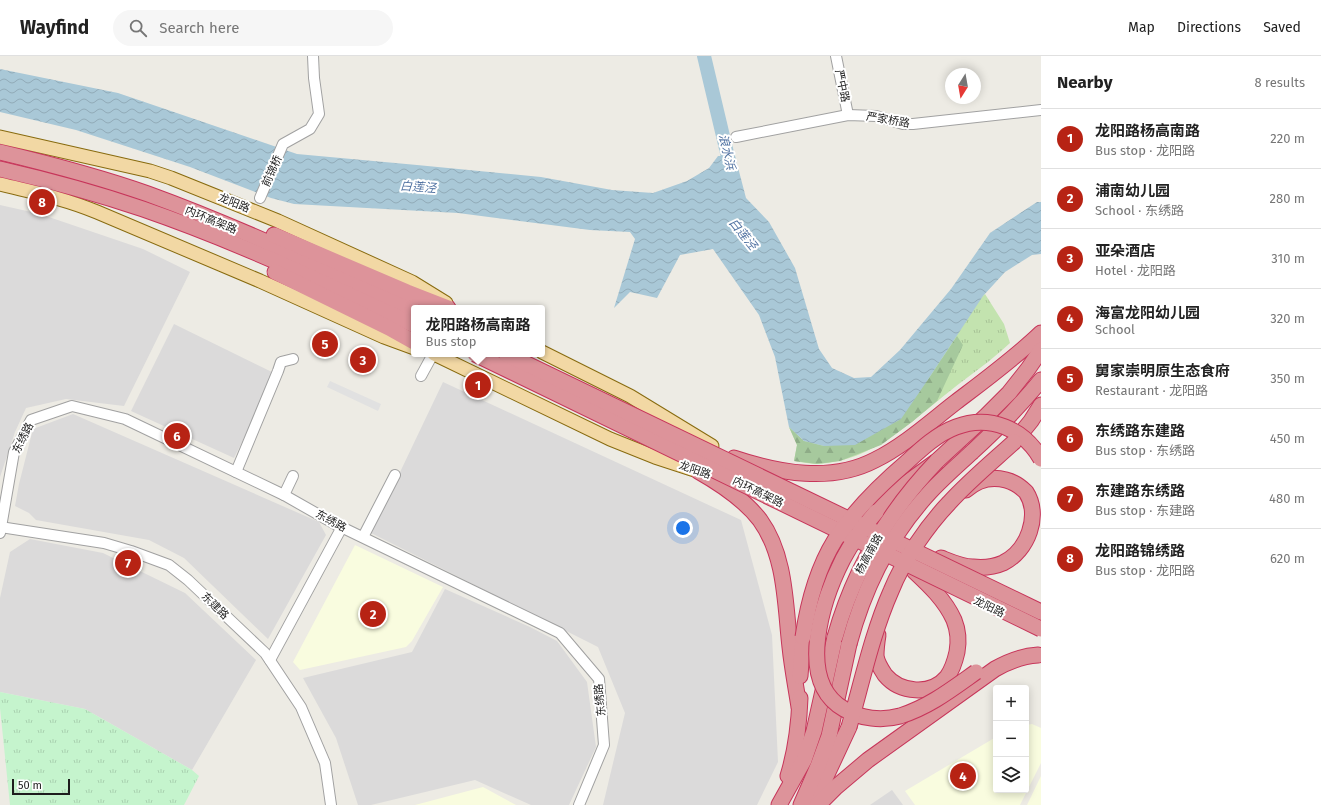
<!DOCTYPE html>
<meta charset="utf-8">
<style>
:root{--surface:#fff;--page:#f6f6f6;--text:#222;--muted:#767676;--line:#e0e0e0;--accent:#b72314}
body{margin:0;font-family:"Fira Sans","Noto Sans SC",sans-serif;background:var(--page);color:var(--text)}
.controls{position:absolute;right:12px;bottom:12px;display:grid;overflow:hidden;border-radius:4px;box-shadow:0 2px 10px #0003}
.controls button{width:36px;height:36px;display:grid;place-items:center;padding:0;border:0;border-bottom:1px solid var(--line);background:var(--surface);color:var(--text);font:20px sans-serif}
.compass{position:absolute;left:945px;top:12px;width:36px;height:36px;border-radius:50%;background:var(--surface);box-shadow:0 2px 10px #0003;rotate:191deg}
.scale{position:absolute;left:12px;bottom:10px;width:58px;box-sizing:border-box;padding-left:4px;border:2px solid #1d1d1d;border-top:0;font-size:11px;line-height:14px;white-space:nowrap;color:#1d1d1d;-webkit-text-stroke:3px #fff;paint-order:stroke}
.you{position:absolute;left:683px;top:472px;width:14px;height:14px;margin:-10px;border:3px solid #fff;border-radius:50%;background:#1a73e8;box-shadow:0 0 0 6px #1a73e833}
.badge{display:grid;place-items:center;width:26px;height:26px;border-radius:50%;background:var(--accent);color:#fff;font-size:13px;font-weight:700}
.pin{position:absolute;translate:-50% -50%;border:2px solid #fff;box-shadow:0 1px 4px #0006}
.popup{position:absolute;left:411px;top:249px;width:134px;height:52px;box-sizing:border-box;display:grid;place-content:center;border-radius:4px;background:var(--surface);filter:drop-shadow(0 1px 3px #0005);font-size:13px;white-space:nowrap;color:var(--muted)}
.popup b{font-size:15px;color:var(--text)}
.popup::after{content:'';position:absolute;left:50%;top:100%;margin-left:-8px;border:8px solid transparent;border-top-color:var(--surface)}
.list{margin:0;padding:0;list-style:none}
h2{display:flex;justify-content:space-between;align-items:center;height:52px;margin:0;padding:0 16px;font-size:17px}
h2 small{font-size:13px;font-weight:400;color:var(--muted)}
.list li{display:grid;grid-template-columns:26px 1fr auto;gap:12px;align-items:center;box-sizing:border-box;height:60px;padding:0 16px;border-top:1px solid var(--line)}
.list b{display:block;font-size:15px;white-space:nowrap}
.list p{margin:0;font-size:13px;white-space:nowrap;color:var(--muted)}
.list em{font-size:13px;font-style:normal;color:var(--muted)}
.icon{flex:none;width:22px;height:22px;fill:none;stroke:currentColor;stroke-width:2;stroke-linecap:round;stroke-linejoin:round}
.map{position:relative;flex:none;width:1041px;height:749px;overflow:hidden}
header{display:flex;align-items:center;gap:24px;box-sizing:border-box;height:56px;padding:0 20px;background:var(--surface);border-bottom:1px solid var(--line)}
header strong{font-size:19px}
nav{display:flex;gap:22px;margin-inline-start:auto;font-size:14px}
.search{width:280px;height:36px;background:var(--page);display:flex;align-items:center;gap:10px;box-sizing:border-box;padding:0 14px;border-radius:22px;color:var(--muted);font-size:15px}
main{display:flex}
aside{flex:1;background:var(--surface)}
.map>svg:first-child{display:block}
.residential{fill:#dbdada}
.education{fill:#f9fcdf}
.grass{fill:url(#grass-tufts)}
.forest{fill:url(#forest-firs)}
.park{fill:url(#park-tufts)}
.parking{fill:#e1e1e1}
.water{fill:url(#water-waves)}
.lines{fill:none;stroke-linecap:round;stroke-linejoin:round}
.river{stroke:#a9c8d7;stroke-width:14}
.minor-casing{stroke:#a1a1a1;stroke-width:12}
.major-casing{stroke:#886b0f;stroke-width:15}
.highway-casing{stroke:#c7355a;stroke-width:17}
.minor{stroke:#fff;stroke-width:10}
.major{stroke:#f2d8a4;stroke-width:13}
.highway{stroke:#dd939a;stroke-width:15}
.highway-bridge-casing{stroke:#c7355a;stroke-width:17;stroke-linecap:butt}
.highway-bridge{stroke:#dd939a;stroke-width:15}
.labels{text-anchor:middle;dominant-baseline:central;stroke-width:4;stroke-linejoin:round;paint-order:stroke}
.street-label{font-size:11px;fill:#1d1d1d;stroke:#fff}
.water-label{font-size:12px;font-style:italic;fill:#5374a3;stroke:#fff}
</style>
<header>
<strong>Wayfind</strong>
<div class="search"><svg class="icon" aria-label="search" viewBox="0 0 24 24"><circle cx="10" cy="10" r="6"/><path d="M15 15l6 6"/></svg>Search here</div>
<nav><a>Map</a><a>Directions</a><a>Saved</a></nav>
</header>
<main>
<div class="map">
<svg width="1041" height="749" viewBox="0 0 1041 749">
<defs>
<pattern id="grass-tufts" width="24" height="20" patternUnits="userSpaceOnUse"><rect width="24" height="20" fill="#c3e3af"/><path d="M3 7l-1-3M5 7V3M7 7l1-3M15 17l-1-3M17 17v-4M19 17l1-3" fill="none" stroke="#a7c296"/></pattern>
<pattern id="forest-firs" width="22" height="20" patternUnits="userSpaceOnUse"><rect width="22" height="20" fill="#a6c99d"/><path d="M5 1l3.5 6h-7zM16 11l3.5 6h-7z" fill="#8eac87"/></pattern>
<pattern id="park-tufts" width="24" height="20" patternUnits="userSpaceOnUse"><rect width="24" height="20" fill="#c5f4cd"/><path d="M3 7l-1-3M5 7V3M7 7l1-3M15 17l-1-3M17 17v-4M19 17l1-3" fill="none" stroke="#a9d1b0"/></pattern>
<pattern id="water-waves" width="16" height="10" patternUnits="userSpaceOnUse"><rect width="16" height="10" fill="#a9c8d7"/><path d="M0 5q4-4 8 0t8 0" fill="none" stroke="#91abb8"/></pattern>
</defs>
<rect width="100%" height="100%" fill="#edebe4"/>
<!-- residential -->
<g class="residential">
<path d="M0,149L40,158L143,193L190,216L124,350L66,343L26,352L15,376L0,421Z"/>
<path d="M174,268L276,318L234,402L131,355Z"/>
<path d="M443,326L741,464L772,579L778,706L757,749H603L625,657L598,591L371,477Z"/>
<path d="M73,358L319,466L326,479L268,583L184,502L149,484L36,464L29,457L15,450L19,428L33,373Z"/>
<path d="M30,483L103,497L185,537L256,604L192,714L85,653L0,636V542L10,496Z"/>
<path d="M445,533L530,571L557,585L587,626L596,691L569,749H531L475,724L371,749H358L336,682L303,622L412,596Z"/>
<path d="M892,734L903,749H870Z"/>
</g>
<!-- education -->
<g class="education">
<path d="M355,489L443,531L412,585L406,591L300,614L293,606Z"/>
<path d="M1032,668L1041,672V707L1020,749H915L905,735L996,681V734H1026V669Z"/>
<path d="M1041,720V749H1027Z"/>
<path d="M483,731L516,749H415Z"/>
</g>
<!-- grass -->
<path class="grass" d="M985,238L1004,268L1010,287C991,305 970,319 950,335C909,367 874,404 819,408C811,408 802,406 794,405L797,389L789,371L804,385Z"/>
<!-- forest -->
<path class="forest" d="M957,280L963,289L937,345L912,366L881,389L840,405L817,408L794,405L797,389L789,371L804,385L824,390L927,325Z"/>
<!-- park -->
<path class="park" d="M0,636L85,653L192,714L199,720L184,749H10L0,652Z"/>
<!-- parking -->
<path class="parking" d="M330,325L381,348L378,355L327,331Z"/>
<!-- water -->
<path class="water" d="M0,13L118,37L297,98L417,109L541,121L612,134L653,137L687,125L709,112L718,100H735L746,142L769,166L795,212L819,293L832,312L854,322L871,321L900,294L951,233L990,177L1037,146H1041V198L1032,199L1005,216L983,240L927,325L901,363L855,389L824,390L804,385L789,371L775,301L759,259L713,193L680,199L657,242L630,236L614,252L635,183L630,176L590,174L458,157L294,148L271,142L190,111L76,74L0,56Z"/>
<g class="lines">
<!-- river -->
<path class="river" d="M704,0L732,118"/>
<!-- minor casing -->
<g class="minor-casing">
<g id="minor">
<path d="M836,0L848,59"/>
<path d="M736,81L848,59L876,60L903,68H913L1041,54"/>
<path d="M260,142L283,88L310,73L319,58L314,22L313,0"/>
<path d="M421,320L433,298"/>
<path d="M236,416L278,315L281,306L293,303"/>
<path d="M284,439L293,420"/>
<path d="M0,471L104,487L131,495L169,509L188,524L265,597L301,651L325,707L331,749"/>
<path d="M0,477L14,396L31,364L72,350L125,363L284,439L335,468L560,577L599,623L604,689L579,749"/>
<path d="M363,481L395,419"/>
<path d="M270,604L342,471"/>
</g>
</g>
<!-- major casing -->
<g class="major-casing">
<g id="major">
<path d="M0,81L150,115L171,122L278,165L412,226L446,247"/>
<path d="M0,128C33,136 66,143 97,156L260,225L384,281L414,292"/>
<path d="M542,296L630,340L712,390"/>
<path d="M434,298L610,383L655,401L707,418"/>
</g>
</g>
<!-- highway casing -->
<g class="highway-casing">
<g id="highway">
<path d="M0,96C50,108 100,121 148,138C239,171 327,213 414,254"/>
<path d="M0,113C48,124 96,137 143,153C236,185 325,227 414,269"/>
<path d="M274,179L407,236L448,252"/>
<path d="M275,216L389,272L414,286"/>
<path d="M1014,386L1031,365L1041,349"/>
<path d="M972,396C997,373 1020,350 1041,324"/>
<path d="M734,402C779,417 831,427 875,404C905,389 930,366 956,346C985,324 1015,302 1041,277"/>
<path d="M698,415C721,428 744,443 760,464C786,500 785,548 790,591C792,611 796,631 799,651"/>
<path d="M876,456L890,441L908,426L937,405L986,360L1009,337L1028,313L1041,294"/>
<path d="M941,502C951,506 962,511 973,511C983,512 994,511 1003,507C1028,495 1041,459 1026,436C1020,430 1014,426 1006,424C991,420 977,424 966,434"/>
<path d="M878,579C877,585 876,593 876,600C877,607 881,613 885,619C900,637 931,640 947,621C952,614 955,605 957,596C959,585 958,574 954,564C945,544 929,529 914,515"/>
<path d="M800,620L803,581"/>
<path d="M788,720C796,694 799,669 800,642"/>
<path d="M810,748L822,729L849,671"/>
<path d="M779,749L804,704L814,675L835,581"/>
<path d="M801,749L818,710L829,680L849,588"/>
<path d="M818,749L836,731L868,704L995,613C1009,605 1022,600 1038,599"/>
</g>
</g>
<!-- minor -->
<use href="#minor" class="minor"/>
<!-- major -->
<use href="#major" class="major"/>
<!-- highway -->
<use href="#highway" class="highway"/>
<!-- highway-bridge casing -->
<g class="highway-bridge-casing">
<g id="highway-bridge">
<path d="M475,298L1041,573"/>
<path d="M506,298L1041,556"/>
<path d="M876,456C863,471 852,486 843,503C823,542 795,625 844,653C861,663 882,665 900,660C929,651 952,633 976,616"/>
<path d="M803,581C808,547 817,513 835,484C855,453 880,429 907,406C921,393 937,378 956,371C990,358 1024,373 1041,403"/>
<path d="M835,581C854,513 888,456 937,405"/>
<path d="M849,588C864,532 890,479 930,436C943,422 958,409 972,396"/>
<path d="M849,671C862,626 872,578 891,535C903,505 927,470 949,447C969,425 992,406 1014,386"/>
</g>
</g>
<!-- highway-bridge -->
<use href="#highway-bridge" class="highway-bridge"/>
</g>
<g class="labels">
<!-- street labels -->
<g class="street-label">
<text transform="translate(842 30) rotate(78)">严中路</text>
<text transform="translate(888 64) rotate(10)">严家桥路</text>
<text transform="translate(272 115) rotate(-66)">前锦桥</text>
<text transform="translate(234 147) rotate(22)">龙阳路</text>
<text transform="translate(211 164) rotate(22)">内环高架路</text>
<text transform="translate(23 382) rotate(-63)">东绣路</text>
<text transform="translate(695 414) rotate(19)">龙阳路</text>
<text transform="translate(758 436) rotate(26)">内环高架路</text>
<text transform="translate(331 465) rotate(28)">东绣路</text>
<text transform="translate(869 498) rotate(-61)">杨高南路</text>
<text transform="translate(215 550) rotate(44)">东建路</text>
<text transform="translate(989 551) rotate(26)">龙阳路</text>
<text transform="translate(600 644) rotate(-96)">东绣路</text>
</g>
<!-- water labels -->
<g class="water-label">
<text transform="translate(727 96) rotate(77)">浪水浜</text>
<text transform="translate(418 131) rotate(4)">白莲泾</text>
<text transform="translate(743 178) rotate(51)">白莲泾</text>
</g>
</g>
</svg>
<div class="controls">
<button>+</button>
<button>−</button>
<button><svg class="icon" aria-label="layers" viewBox="0 0 24 24"><path d="M12 4l9 5-9 5-9-5zM3 14l9 5 9-5"/></svg></button>
</div>
<svg class="compass" viewBox="-18 -18 36 36"><path d="M0-13l5 13h-10z" fill="#e53935"/><path d="M0 13l5-13h-10z" fill="#767676"/></svg>
<div class="scale">50 m</div>
<div class="you"></div>
<div class="pin badge" style="left:478px;top:329px">1</div>
<div class="popup"><b>龙阳路杨高南路</b>Bus stop</div>
<div class="pin badge" style="left:373px;top:558px">2</div>
<div class="pin badge" style="left:363px;top:304px">3</div>
<div class="pin badge" style="left:963px;top:720px">4</div>
<div class="pin badge" style="left:325px;top:288px">5</div>
<div class="pin badge" style="left:177px;top:380px">6</div>
<div class="pin badge" style="left:128px;top:507px">7</div>
<div class="pin badge" style="left:42px;top:146px">8</div>
</div>
<aside>
<h2>Nearby<small>8 results</small></h2>
<ul class="list">
<li><span class="badge">1</span><div><b>龙阳路杨高南路</b><p>Bus stop · 龙阳路</p></div><em>220 m</em></li>
<li><span class="badge">2</span><div><b>浦南幼儿园</b><p>School · 东绣路</p></div><em>280 m</em></li>
<li><span class="badge">3</span><div><b>亚朵酒店</b><p>Hotel · 龙阳路</p></div><em>310 m</em></li>
<li><span class="badge">4</span><div><b>海富龙阳幼儿园</b><p>School</p></div><em>320 m</em></li>
<li><span class="badge">5</span><div><b>舅家崇明原生态食府</b><p>Restaurant · 龙阳路</p></div><em>350 m</em></li>
<li><span class="badge">6</span><div><b>东绣路东建路</b><p>Bus stop · 东绣路</p></div><em>450 m</em></li>
<li><span class="badge">7</span><div><b>东建路东绣路</b><p>Bus stop · 东建路</p></div><em>480 m</em></li>
<li><span class="badge">8</span><div><b>龙阳路锦绣路</b><p>Bus stop · 龙阳路</p></div><em>620 m</em></li>
</ul>
</aside>
</main>
